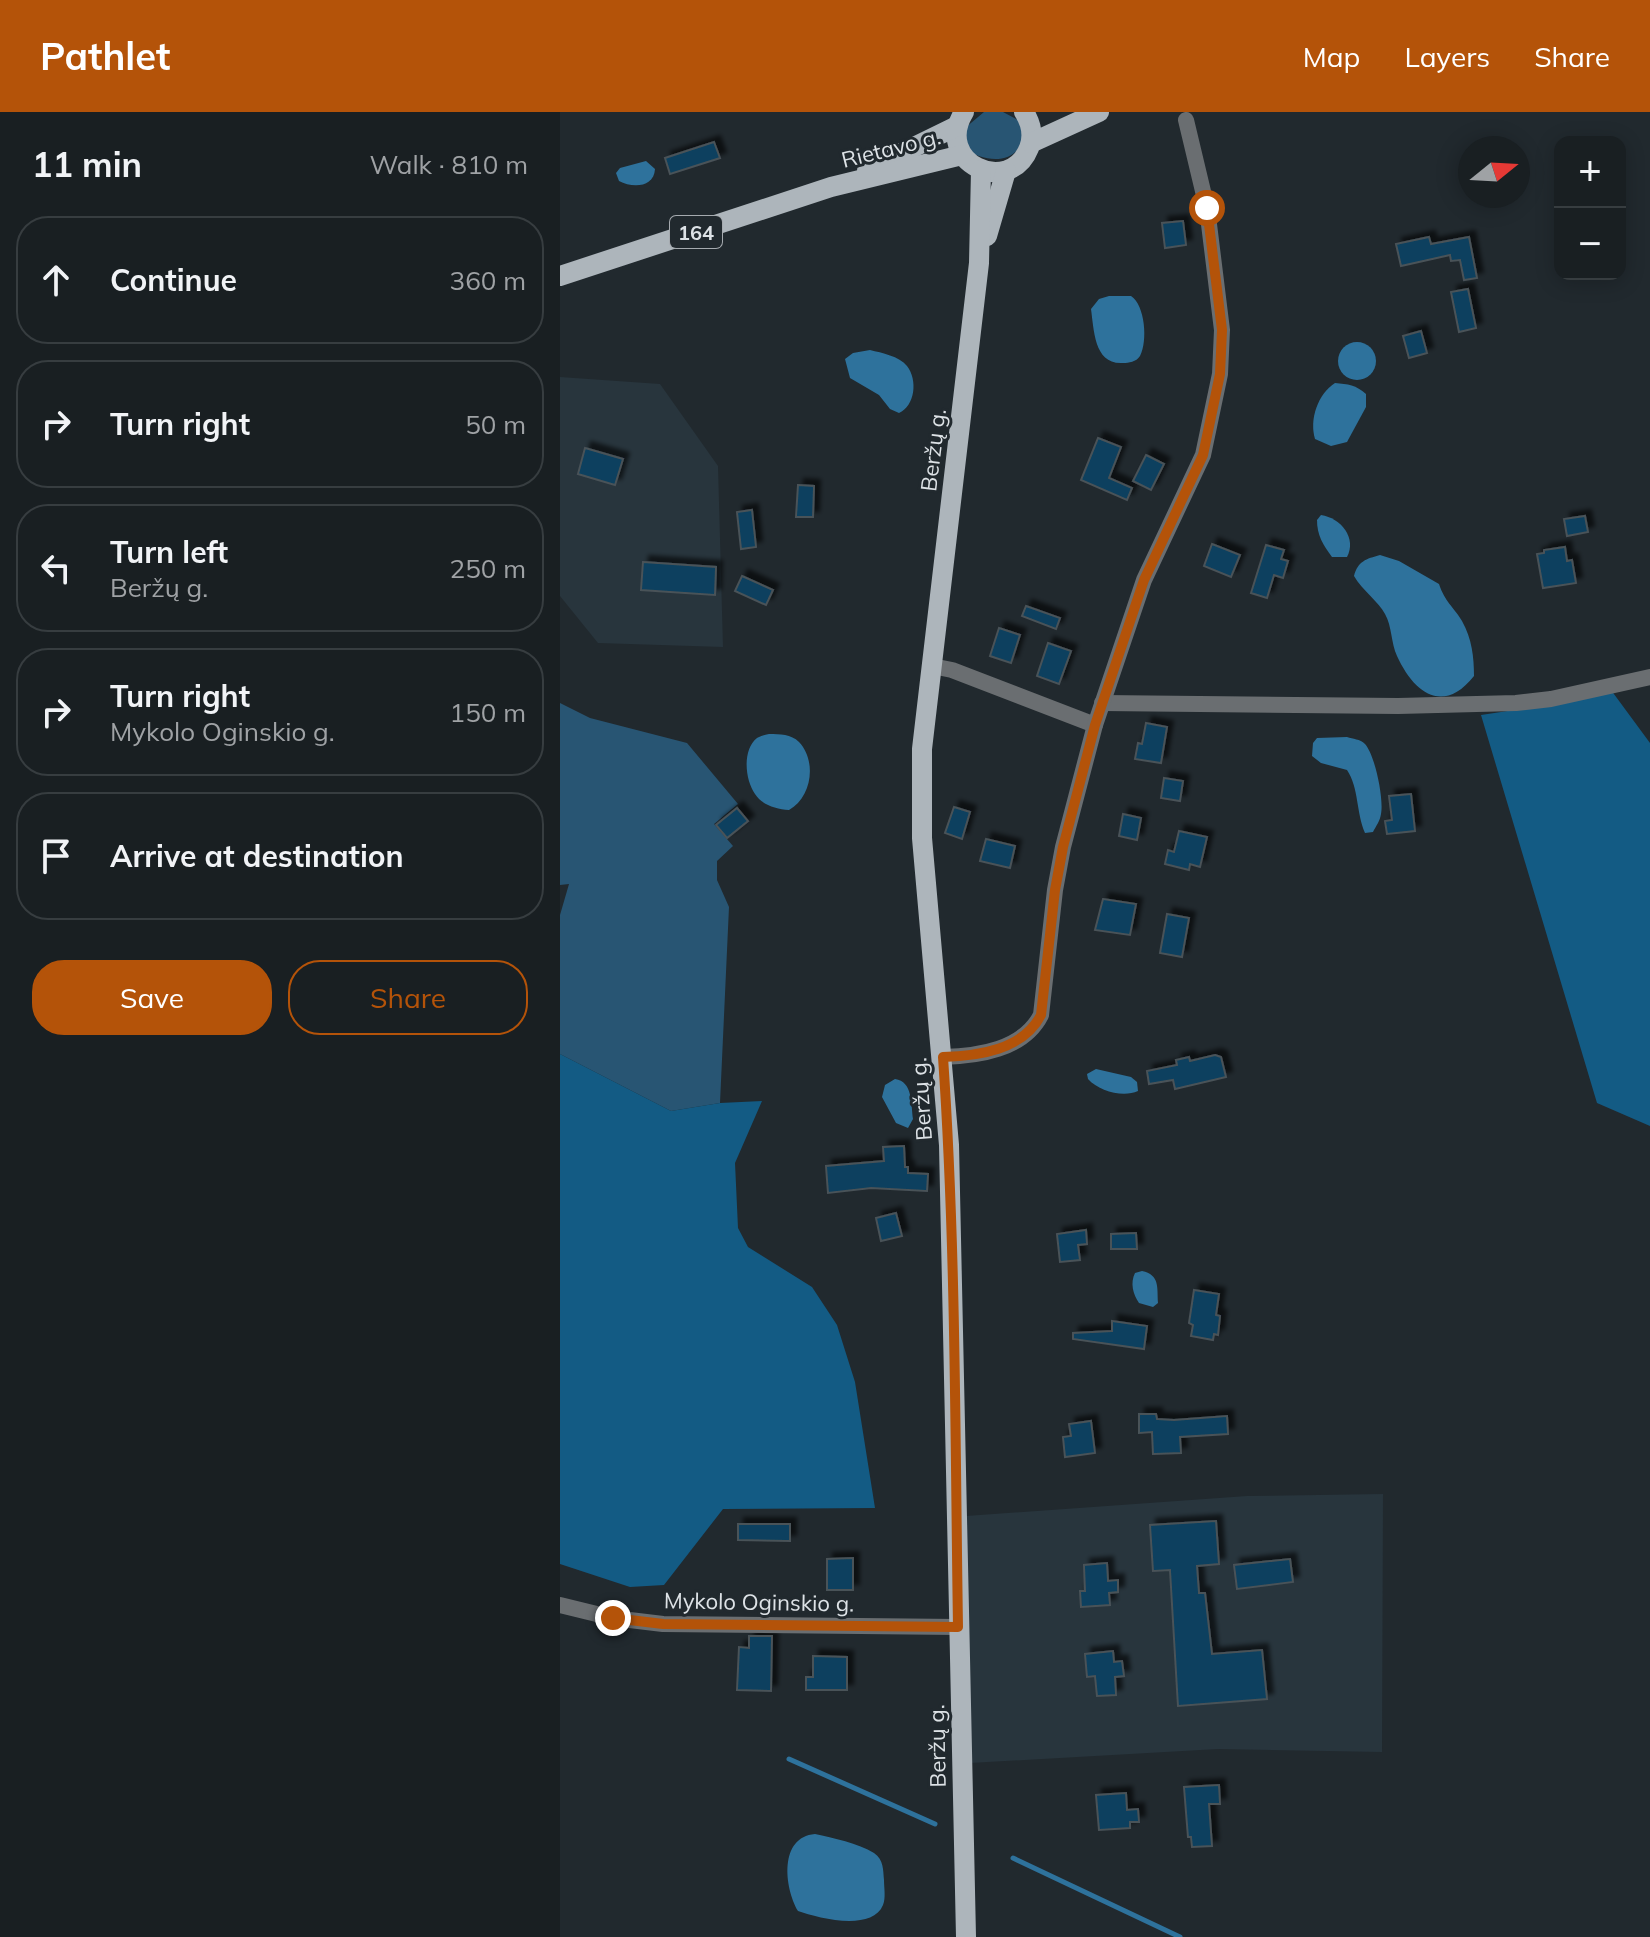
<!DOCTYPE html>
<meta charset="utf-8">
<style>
:root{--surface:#191f22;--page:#22272a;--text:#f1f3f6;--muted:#9fa2a5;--line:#373d40;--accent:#b45309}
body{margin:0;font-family:Mulish,sans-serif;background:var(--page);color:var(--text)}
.controls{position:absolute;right:24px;top:24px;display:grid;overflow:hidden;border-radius:16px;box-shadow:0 4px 20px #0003}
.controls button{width:72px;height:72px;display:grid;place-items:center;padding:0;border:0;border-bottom:2px solid var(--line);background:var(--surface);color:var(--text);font:40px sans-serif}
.compass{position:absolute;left:898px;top:24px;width:72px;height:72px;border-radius:50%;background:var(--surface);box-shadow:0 4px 20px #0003;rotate:72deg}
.stop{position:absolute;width:24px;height:24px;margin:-18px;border:6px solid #b45309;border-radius:50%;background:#fff}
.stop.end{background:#b45309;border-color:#fff;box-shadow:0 2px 8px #0008}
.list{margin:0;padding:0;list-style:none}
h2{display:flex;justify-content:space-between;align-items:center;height:104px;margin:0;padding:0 32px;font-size:34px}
h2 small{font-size:26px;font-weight:400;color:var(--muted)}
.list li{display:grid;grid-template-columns:52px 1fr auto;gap:24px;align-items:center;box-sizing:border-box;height:128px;margin:0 16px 16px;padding:0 16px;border:2px solid var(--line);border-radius:32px}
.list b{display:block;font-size:30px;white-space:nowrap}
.list p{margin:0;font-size:26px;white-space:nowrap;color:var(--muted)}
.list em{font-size:26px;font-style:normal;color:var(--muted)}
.actions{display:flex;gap:16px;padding:24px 32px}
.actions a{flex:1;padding:18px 0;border:2px solid var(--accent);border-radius:32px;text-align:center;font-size:28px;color:var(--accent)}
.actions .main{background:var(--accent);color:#fff}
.icon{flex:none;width:44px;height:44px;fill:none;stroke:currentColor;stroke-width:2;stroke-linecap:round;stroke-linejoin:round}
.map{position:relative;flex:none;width:1090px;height:1825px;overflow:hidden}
header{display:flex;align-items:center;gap:48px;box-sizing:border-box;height:112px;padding:0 40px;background:var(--accent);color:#fff}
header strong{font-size:38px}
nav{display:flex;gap:44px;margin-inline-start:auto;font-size:28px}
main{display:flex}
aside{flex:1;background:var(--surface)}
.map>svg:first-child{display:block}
.built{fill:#28353d}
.green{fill:#285573}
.forest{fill:#135b84}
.water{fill:#2e729c}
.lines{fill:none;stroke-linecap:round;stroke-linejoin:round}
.stream{stroke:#2e729c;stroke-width:5}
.building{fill:#09405f;stroke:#495258;stroke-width:2;filter:url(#shadow)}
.minor{stroke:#6a6e71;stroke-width:16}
.major{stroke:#adb5bb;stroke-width:20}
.route{stroke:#b45309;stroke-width:10}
.labels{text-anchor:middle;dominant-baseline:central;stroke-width:6;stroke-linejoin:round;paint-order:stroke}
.shield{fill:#21292e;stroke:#a5aaaf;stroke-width:2}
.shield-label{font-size:20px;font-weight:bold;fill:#dde2e6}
.street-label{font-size:22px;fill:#dde2e6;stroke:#21292e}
</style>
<header>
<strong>Pathlet</strong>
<nav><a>Map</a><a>Layers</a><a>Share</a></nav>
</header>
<main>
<aside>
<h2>11 min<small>Walk · 810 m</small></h2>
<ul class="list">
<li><svg class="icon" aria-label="ahead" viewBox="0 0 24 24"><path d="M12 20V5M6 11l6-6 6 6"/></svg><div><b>Continue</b></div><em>360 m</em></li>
<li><svg class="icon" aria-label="right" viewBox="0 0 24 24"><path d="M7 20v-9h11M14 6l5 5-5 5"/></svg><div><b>Turn right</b></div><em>50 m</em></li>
<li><svg class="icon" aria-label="left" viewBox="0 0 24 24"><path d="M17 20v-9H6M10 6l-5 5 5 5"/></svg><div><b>Turn left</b><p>Beržų g.</p></div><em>250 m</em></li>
<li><svg class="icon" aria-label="right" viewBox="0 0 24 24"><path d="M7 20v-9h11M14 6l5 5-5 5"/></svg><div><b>Turn right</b><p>Mykolo Oginskio g.</p></div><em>150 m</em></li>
<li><svg class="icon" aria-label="arrive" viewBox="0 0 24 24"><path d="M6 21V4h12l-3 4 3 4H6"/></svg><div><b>Arrive at destination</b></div></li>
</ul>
<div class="actions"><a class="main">Save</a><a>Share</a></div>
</aside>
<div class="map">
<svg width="1090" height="1825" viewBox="0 0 1090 1825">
<defs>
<filter id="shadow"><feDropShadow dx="6" dy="-6" stdDeviation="2" flood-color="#0009"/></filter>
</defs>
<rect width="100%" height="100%" fill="#21292e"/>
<!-- built -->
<g class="built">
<path d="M0,265L100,272L158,354L163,535L38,531L0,484Z"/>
<path d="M823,1382L822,1640L658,1637L410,1651L406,1404L687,1384Z"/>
</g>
<!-- green -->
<g class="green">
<path d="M424,0H443L460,9C461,15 463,23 462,28C456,53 423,50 408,38L405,16Z"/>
<path d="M0,591L30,606L127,631L178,692L154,712L173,734L157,749V768L169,795L160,991L111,999L0,942V803L9,772L0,773Z"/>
</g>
<!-- forest -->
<g class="forest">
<path d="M1051,578L1090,631V1014L1037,991L921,603L980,594Z"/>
<path d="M0,942L111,999L160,991L202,989L175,1051L178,1116L188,1135L252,1175L277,1213L295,1270L315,1396L163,1397L104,1473L70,1475L0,1452Z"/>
</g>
<!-- water -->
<g class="water">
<path d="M86,49L95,57C94,76 72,76 59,69L56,61L60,56Z"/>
<path d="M549,184H571C585,193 588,229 580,244C576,250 569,251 563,251C534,253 534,218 531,197L539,187Z"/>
<circle cx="797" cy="249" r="19"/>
<path d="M310,238C322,241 339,244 347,254C358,268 355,294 339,301L330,297L319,283L290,266L285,247L293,241Z"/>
<path d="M775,271C788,272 796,273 806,282V295L787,330L771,334L755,327C749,307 758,282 775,271Z"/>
<path d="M761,403C781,406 797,426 787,445H772C763,433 757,423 757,408Z"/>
<path d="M820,443L839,449L879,472C885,490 893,494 902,509C912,527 914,545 914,564C883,603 854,581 837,544C831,531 832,514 825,502C819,490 802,478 794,464C798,449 806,447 820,443Z"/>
<path d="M209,622C220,622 231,622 239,630C257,649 252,685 229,698C216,697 202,693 195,682C185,668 182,638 197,626C200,624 205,623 209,622Z"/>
<path d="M787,625C793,627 800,627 805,632C815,643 824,687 821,702C820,709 816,714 813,720L805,721C796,700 799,676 787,658L761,651L752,644L753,631L757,626Z"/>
<path d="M536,957L571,965L577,970L578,979C563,986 539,979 528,967L527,962Z"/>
<path d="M335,967C353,969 351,993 353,1007L348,1016L336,1011L322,985L325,973Z"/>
<path d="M582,1159C600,1163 597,1175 598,1191L593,1195L579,1191C573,1182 570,1171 575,1161Z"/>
<path d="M255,1722C273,1726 298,1731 314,1741C324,1748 323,1758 324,1768C324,1776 326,1786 323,1793C312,1820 258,1806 238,1799C224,1775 219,1725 255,1722Z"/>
</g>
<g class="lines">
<!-- stream -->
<g class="stream">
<path d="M229,1647L375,1712"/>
<path d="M453,1746L620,1825"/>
</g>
</g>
<!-- building -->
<g class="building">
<path d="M154,30L160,46L110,62L105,46Z"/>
<path d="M623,109L626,133L605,136L602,111Z"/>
<path d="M869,125L871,132L909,125L917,166L904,168L900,148L891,149L890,143L841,154L836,132Z"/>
<path d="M908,177L916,216L899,220L891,180Z"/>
<path d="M861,219L867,241L849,246L843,224Z"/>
<path d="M538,326L561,335L549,366L572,376L567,388L521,368Z"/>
<path d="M25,336L63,347L55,373L18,362Z"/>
<path d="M586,343L604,352L591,378L573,369Z"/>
<path d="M238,373L254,374L253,405H236Z"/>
<path d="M192,398L196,435L181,437L177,400Z"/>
<path d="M1025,404L1028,420L1007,424L1004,407Z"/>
<path d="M652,432L680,443L671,465L644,454Z"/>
<path d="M706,433L724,438L721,447L728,449L723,466L714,463L707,486L691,481Z"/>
<path d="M1005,435L1007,449L1012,448L1016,471L983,476L977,442L984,441V438Z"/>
<path d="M83,450L156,455L155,483L81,478Z"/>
<path d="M182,464L213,478L206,493L175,479Z"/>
<path d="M466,494L500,506L496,517L462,504Z"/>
<path d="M439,516L460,523L451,551L430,544Z"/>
<path d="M488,531L511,539L499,572L477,564Z"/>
<path d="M586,611L607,615L601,651L575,647L578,631L582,632Z"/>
<path d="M604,666L623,669L620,689L601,686Z"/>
<path d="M851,682L855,719L827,722L825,709L832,708L829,684Z"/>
<path d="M394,695L410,700L402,727L385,721Z"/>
<path d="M177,696L188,709L167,726L156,713Z"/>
<path d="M563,702L581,706L577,728L559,724Z"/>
<path d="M619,719L647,725L640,755L630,752L629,758L605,752L608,738L614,740Z"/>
<path d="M426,727L455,734L450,756L420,749Z"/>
<path d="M543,787L576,792L570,823L535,818Z"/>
<path d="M607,802L629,806L622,845L600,841Z"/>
<path d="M655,943L661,945L666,965L615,977L613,968L589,972L587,959L617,953L616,948L629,945L630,949Z"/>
<path d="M344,1034L345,1055H348V1061L368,1062L367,1079L311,1076L268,1081L266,1054L324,1049L323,1035Z"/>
<path d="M336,1101L342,1124L321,1129L316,1106Z"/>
<path d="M526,1118L527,1132L518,1133L520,1148L500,1150L497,1122Z"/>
<path d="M576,1121L577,1137H551V1122Z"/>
<path d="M634,1178L659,1182L656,1203L660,1204L658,1223L654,1222L653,1228L631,1224L633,1213L629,1211Z"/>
<path d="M552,1209L587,1214L584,1237L513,1227V1221L552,1219Z"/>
<path d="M579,1302H596L597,1307L614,1308L667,1304L668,1322L620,1325L621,1341L593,1342L592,1320L579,1321Z"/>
<path d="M531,1309L535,1341L505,1345L503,1325L511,1324L509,1312Z"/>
<path d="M656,1409L659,1452L637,1454L639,1481H645L652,1542L702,1538L707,1587L618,1594L610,1458L593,1459L590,1413Z"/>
<path d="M178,1412H230V1429L178,1428Z"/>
<path d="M293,1446V1478H267V1447Z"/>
<path d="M730,1447L733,1470L677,1477L674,1453Z"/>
<path d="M547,1451L548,1469L558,1468V1480L549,1481L550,1493L521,1495L520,1479H525L524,1453Z"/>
<path d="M189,1524H212L211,1579L177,1578L179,1535L189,1536Z"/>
<path d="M553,1539L554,1550L562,1549L564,1564L555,1565L556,1583L537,1584L535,1564L527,1565L525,1542Z"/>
<path d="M253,1544L287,1545V1578H246V1565H253Z"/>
<path d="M659,1673L660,1692H649L652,1734L632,1735L631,1725H628L624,1675Z"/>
<path d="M566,1681L567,1698L578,1697L579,1710H570V1716L539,1718L536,1683Z"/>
</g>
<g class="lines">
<!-- minor -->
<g class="minor">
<path d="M372,554L392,558L535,613"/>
<path d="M542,591L838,594L956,591L991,587L1090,565"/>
<path d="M383,945C418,944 463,938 481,903L495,778L503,735L535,613L584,468L643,343L660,262L662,218L647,96L626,8"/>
<path d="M0,1493L53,1506L103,1512L398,1515"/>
</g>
<!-- major -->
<g class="major">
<path d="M404,0C373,50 449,86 469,36C474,23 471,11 464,0"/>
<path d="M471,31L539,0"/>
<path d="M307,58L397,14"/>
<path d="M427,124L446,59"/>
<path d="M0,164L271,75L402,43"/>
<path d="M406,1825L389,1033L362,726V637L419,151L421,58"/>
</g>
</g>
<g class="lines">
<!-- route -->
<path class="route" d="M53,1506L103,1512L398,1515C395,1325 396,1135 383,945C418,944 463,938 481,903L495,778L503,735L535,613L584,468L643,343L660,262L662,218L647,96"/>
</g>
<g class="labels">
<!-- shield labels -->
<rect class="shield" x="110" y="104" width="52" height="32" rx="6"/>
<g class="shield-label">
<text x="136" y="120">164</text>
</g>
<!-- street labels -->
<g class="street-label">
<text transform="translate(331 36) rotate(-14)">Rietavo g.</text>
<text transform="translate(373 338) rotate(-83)">Beržų g.</text>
<text transform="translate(361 987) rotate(-94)">Beržų g.</text>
<text transform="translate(199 1490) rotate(1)">Mykolo Oginskio g.</text>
<text transform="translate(377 1634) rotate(-91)">Beržų g.</text>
</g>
</g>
</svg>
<div class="controls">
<button>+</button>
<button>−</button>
</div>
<svg class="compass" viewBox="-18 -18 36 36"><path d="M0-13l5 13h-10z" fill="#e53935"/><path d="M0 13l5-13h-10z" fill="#9fa2a5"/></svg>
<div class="stop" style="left:647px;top:96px"></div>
<div class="stop end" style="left:53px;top:1506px"></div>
</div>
</main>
